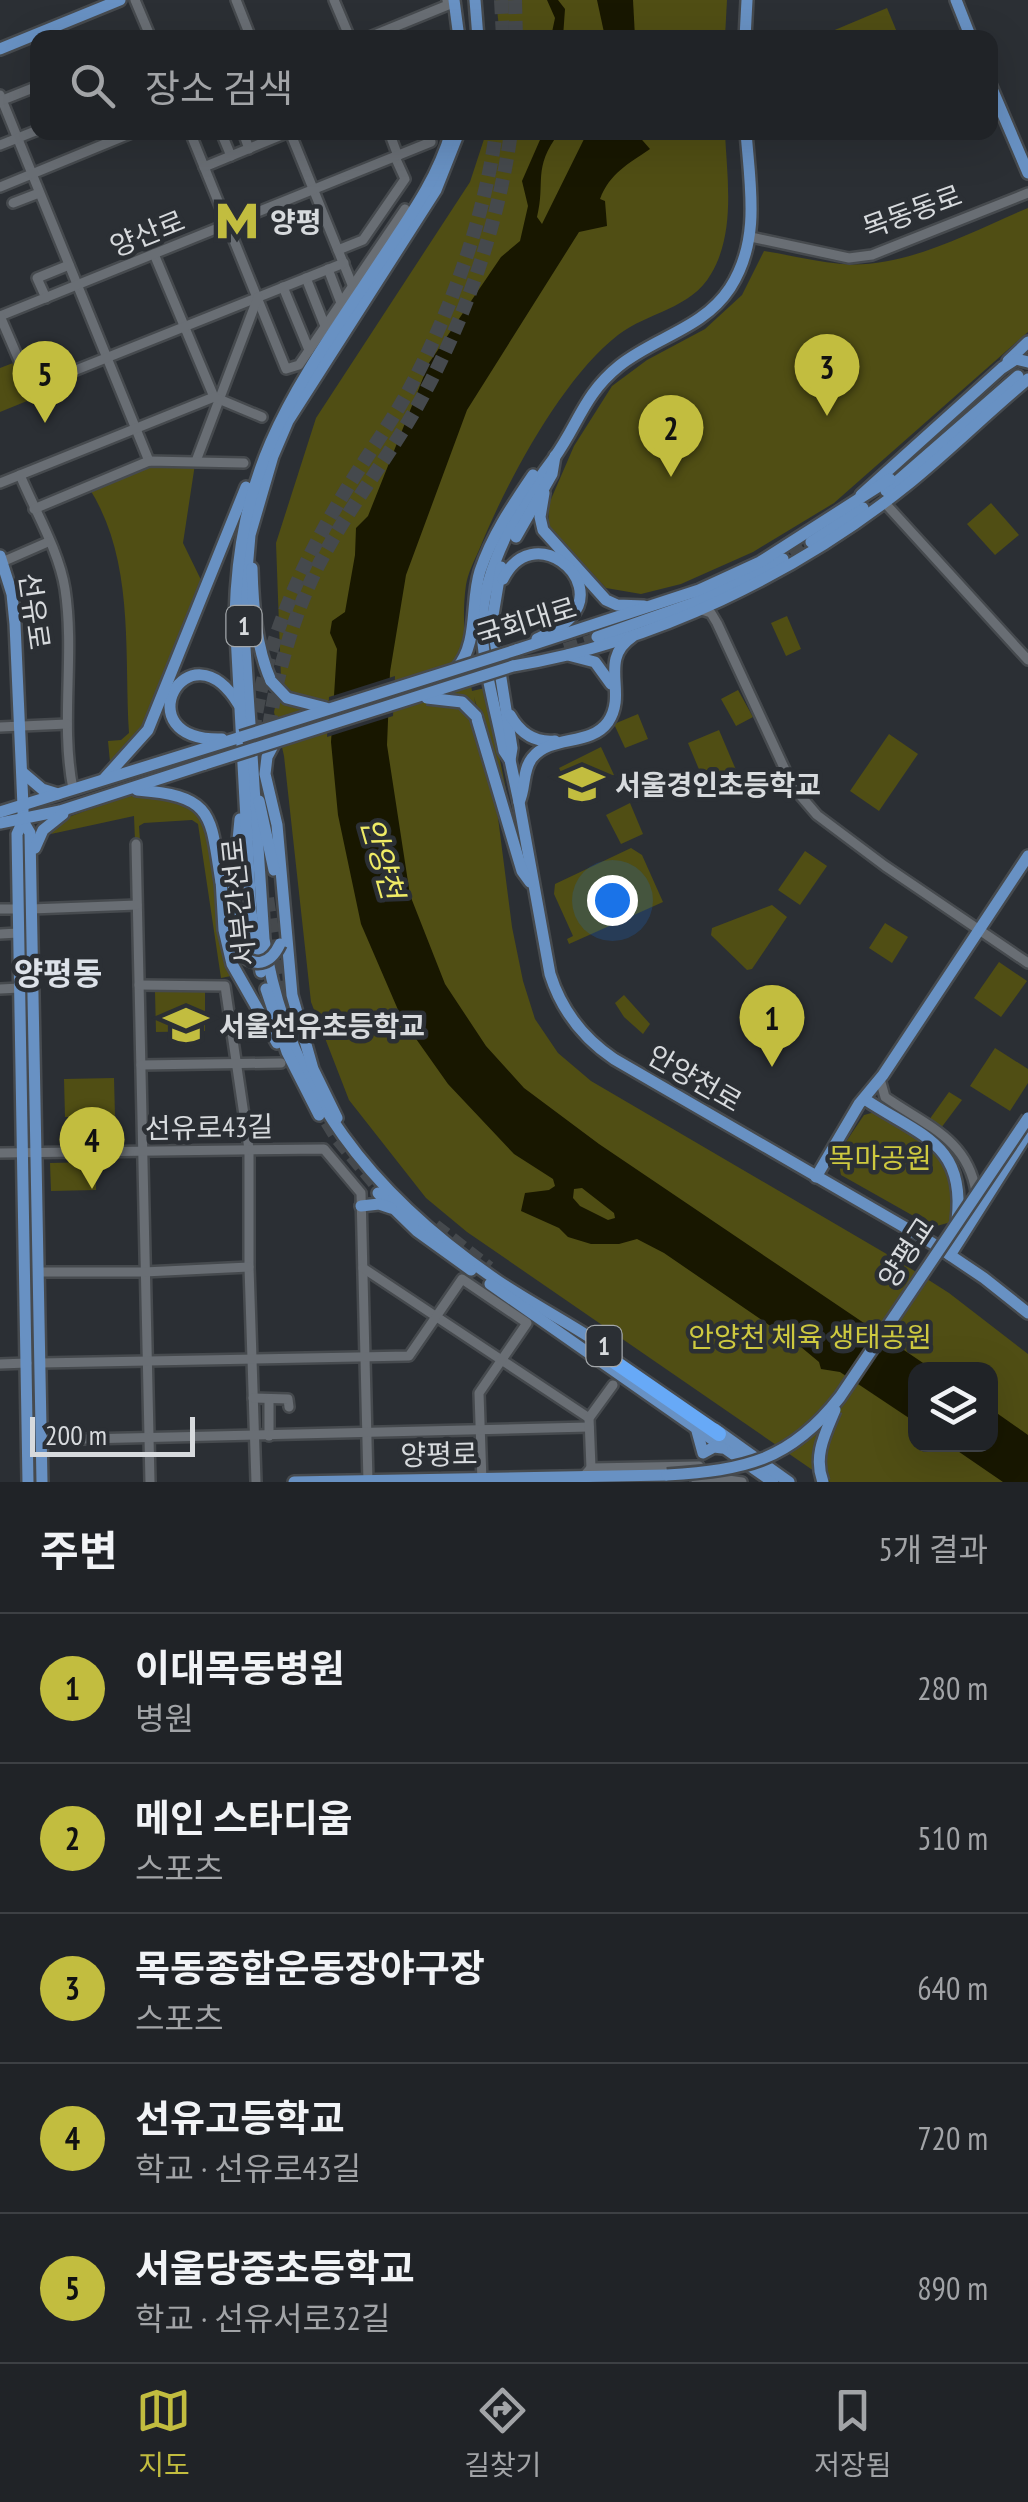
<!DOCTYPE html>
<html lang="ko">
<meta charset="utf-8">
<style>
:root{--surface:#202327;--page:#2d2f33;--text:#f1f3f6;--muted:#a2a4a7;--line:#3d4044;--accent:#c2bd3f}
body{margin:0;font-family:"PT Sans Narrow","Noto Sans KR",sans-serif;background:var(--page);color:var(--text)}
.controls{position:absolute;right:30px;bottom:30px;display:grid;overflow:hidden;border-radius:20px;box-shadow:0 10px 40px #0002}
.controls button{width:90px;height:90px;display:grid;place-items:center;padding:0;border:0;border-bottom:2px solid var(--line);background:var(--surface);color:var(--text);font:50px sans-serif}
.scale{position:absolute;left:30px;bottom:25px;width:165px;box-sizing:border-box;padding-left:10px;border:5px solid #d7dadd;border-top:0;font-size:28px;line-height:35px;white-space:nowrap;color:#d7dadd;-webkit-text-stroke:8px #2b2f34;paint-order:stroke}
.you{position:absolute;left:612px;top:900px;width:35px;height:35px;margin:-25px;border:8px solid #fff;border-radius:50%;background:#1a73e8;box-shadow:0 0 0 15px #1a73e833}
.badge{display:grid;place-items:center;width:65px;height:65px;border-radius:50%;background:var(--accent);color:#111;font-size:32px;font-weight:700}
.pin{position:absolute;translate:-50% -82px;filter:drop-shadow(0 2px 5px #0008)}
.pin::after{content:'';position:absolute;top:52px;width:35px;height:30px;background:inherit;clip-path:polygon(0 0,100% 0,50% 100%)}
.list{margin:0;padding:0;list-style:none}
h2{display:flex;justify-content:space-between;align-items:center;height:130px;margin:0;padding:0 40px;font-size:42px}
h2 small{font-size:32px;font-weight:400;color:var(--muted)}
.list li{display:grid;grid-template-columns:65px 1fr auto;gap:30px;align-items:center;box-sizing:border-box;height:150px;padding:0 40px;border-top:2px solid var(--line)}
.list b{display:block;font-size:38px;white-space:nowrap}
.list p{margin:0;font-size:32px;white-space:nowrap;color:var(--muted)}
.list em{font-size:32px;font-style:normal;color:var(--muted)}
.icon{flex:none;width:55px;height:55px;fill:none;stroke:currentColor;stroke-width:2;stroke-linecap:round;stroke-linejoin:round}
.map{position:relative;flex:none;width:1028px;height:1482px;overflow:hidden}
.search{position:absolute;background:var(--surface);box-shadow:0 10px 40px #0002;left:30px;right:30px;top:30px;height:110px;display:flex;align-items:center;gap:25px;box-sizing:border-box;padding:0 35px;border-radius:20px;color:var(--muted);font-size:38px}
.sheet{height:880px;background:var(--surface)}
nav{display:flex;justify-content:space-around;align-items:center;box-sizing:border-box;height:140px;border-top:2px solid var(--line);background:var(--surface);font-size:28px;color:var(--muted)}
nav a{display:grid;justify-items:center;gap:5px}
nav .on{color:var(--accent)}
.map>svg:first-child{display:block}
.green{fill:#504e14;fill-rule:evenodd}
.water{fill:#181700;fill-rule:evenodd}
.pier{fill:#2b2f34}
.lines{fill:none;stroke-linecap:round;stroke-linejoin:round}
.highway-tunnel{stroke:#45494d;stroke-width:14;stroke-dasharray:14 7;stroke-linecap:butt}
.minor-casing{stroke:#464a4e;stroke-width:14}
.major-casing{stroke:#464a4e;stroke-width:16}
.highway-casing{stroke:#464a4e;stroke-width:19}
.minor{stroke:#696e74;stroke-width:9}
.major{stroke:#6891c3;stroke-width:11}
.highway{stroke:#67a9f7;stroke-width:14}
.major-bridge-casing{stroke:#464a4e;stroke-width:16;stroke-linecap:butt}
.major-bridge{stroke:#6891c3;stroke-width:11}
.labels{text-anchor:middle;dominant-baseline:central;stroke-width:9;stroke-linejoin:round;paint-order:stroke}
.shield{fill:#2b2f34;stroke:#a3a7aa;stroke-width:2.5}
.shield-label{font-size:25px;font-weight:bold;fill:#d7dadd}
.street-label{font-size:28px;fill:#d7dadd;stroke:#2b2f34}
.poi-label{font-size:28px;font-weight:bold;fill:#d7dadd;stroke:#2b2f34;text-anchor:start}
.park-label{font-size:28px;fill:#cec93f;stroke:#2b2f34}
.water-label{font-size:30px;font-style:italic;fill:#efeb65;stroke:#2b2f34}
.quarter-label{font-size:32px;font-weight:bold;fill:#dde2e9;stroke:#2b2f34}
</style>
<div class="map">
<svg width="1028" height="1482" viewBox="0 0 1028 1482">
<rect width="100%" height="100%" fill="#2b2f34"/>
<!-- green -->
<g class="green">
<path d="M496,0H727L725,37H500Z"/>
<path d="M887,8L899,37H818Z"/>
<path d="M486,133H725C727,178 736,232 711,274C691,309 648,312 618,335C562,378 505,485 479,550C474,561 468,573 466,585C461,620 466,656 472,691L485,688L514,828L474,697L496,802L512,927L523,981L535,1019L558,1053L591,1081L902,1263L949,1293L1028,1354V1482H830L467,1232L426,1198L349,1100L311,1002L284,756L274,712L281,679L276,543L316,418L470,182ZM916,1370H990V1444H916Z"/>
<path d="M1028,208V332L834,503L753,552L681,584L641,594L606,588L549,528L548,506L574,446L612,386L647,360L705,329L742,295L764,251C790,255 816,262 842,264C906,269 970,232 1028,208Z"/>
<path d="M13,363L27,401L0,412V368Z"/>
<path d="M150,463L195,464L183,543L203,584C187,627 152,747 110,762L108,741L121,740L129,733C124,651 135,560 89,488Z"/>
<path d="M991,503L1019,535L995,555L967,524Z"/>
<path d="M787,616L801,649L786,656L771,623Z"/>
<path d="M738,690L753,717L736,726L721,699Z"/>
<path d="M638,714L648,739L625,748L614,724Z"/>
<path d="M719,730L739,777L708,791L688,743Z"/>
<path d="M889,734L918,754L879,811L850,791Z"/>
<path d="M601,747L614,775L572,795L559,768Z"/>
<path d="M131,794L170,797L199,811L213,846L225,951L231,976L221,978L198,824L192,820L144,823L139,826L140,841H135L134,816L51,834L63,819Z"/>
<path d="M630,803L643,834L621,844L606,815Z"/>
<path d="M631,848L642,855L663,902L569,944L567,939L573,936L554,894L555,884Z"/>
<path d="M805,851L827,866L800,905L778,890Z"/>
<path d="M772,905L787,917L752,969L747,970L711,935L712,928Z"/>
<path d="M885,923L908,937L892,963L869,948Z"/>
<path d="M999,962L1027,981L1001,1017L974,998Z"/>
<path d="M205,991V1031L156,1032L155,992Z"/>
<path d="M624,995L650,1024L643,1034L624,1017L615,1003Z"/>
<path d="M995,1048L1028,1069V1083L1010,1111L970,1086Z"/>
<path d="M114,1078L115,1116L65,1117L64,1079Z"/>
<path d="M949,1092L962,1100L941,1128L929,1120Z"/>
<path d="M875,1112C925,1144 964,1153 951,1222L933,1227L841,1175L837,1155L864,1115Z"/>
<path d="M96,1162V1190L51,1191L50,1163Z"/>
</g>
<!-- water -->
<g class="water">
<path d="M547,0H558L565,9L563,37H551L555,18Z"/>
<path d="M597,0H633L635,37H605Z"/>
<path d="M543,133H559C532,169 546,181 537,217L542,224L587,133H636L650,149C628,164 610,173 600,199L605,201L607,226L579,232L467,410L406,575L390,672L387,745L410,895L445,984L486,1046L524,1088L599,1144L932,1369L916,1370L915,1422L840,1372L821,1369L819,1362L801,1347L664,1253L637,1239L619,1244H591L568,1237L559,1228L521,1211L525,1193L549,1190L555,1186L553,1179L514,1154L448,1084L402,1019L361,924L338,815L331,742L337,649L330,633L332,621L345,612L355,555L356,528L368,516L429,363L501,257L520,241L528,206L522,181ZM582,1188L614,1213L615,1218L608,1220L580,1206L573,1198L574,1189Z"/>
<path d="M991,1409L1028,1435V1482H1003L949,1445L990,1444Z"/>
</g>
<!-- pier -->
<path class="pier" d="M395,676L393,716L327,737L329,697Z"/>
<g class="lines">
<!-- highway-tunnel -->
<g class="highway-tunnel">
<path d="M501,0L503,38"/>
<path d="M515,0L516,38"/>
<path d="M774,567L824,537"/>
<path d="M565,650L611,635"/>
<path d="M253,733C266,638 305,555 356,474C375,444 396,415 412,384C453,306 484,219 496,132"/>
<path d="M262,812C264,728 280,644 317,568C345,513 383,465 414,412C462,328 498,229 511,132"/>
<path d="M267,898L280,983L305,1056"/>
<path d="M316,1104L337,1138L387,1198"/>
<path d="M435,1226L489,1268"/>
</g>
<!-- minor casing -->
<g class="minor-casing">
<g id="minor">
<path d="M135,0L151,38"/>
<path d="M236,0L251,38"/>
<path d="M334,0L350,38"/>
<path d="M367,38L448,5L447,0"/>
<path d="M0,95L149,461"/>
<path d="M0,101L38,86"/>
<path d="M190,132L286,369L299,365L405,209"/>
<path d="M221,132L231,156"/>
<path d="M243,132L249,149"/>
<path d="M290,132L353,287"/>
<path d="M389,132L398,156"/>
<path d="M0,145L38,130"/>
<path d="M204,167L289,132"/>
<path d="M0,187L134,132"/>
<path d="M13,203L39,193"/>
<path d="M751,237L849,258L872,255L1028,193"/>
<path d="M338,250L363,240L405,179L395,157"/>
<path d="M154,254L214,397"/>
<path d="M328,269L341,303"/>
<path d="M306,278L325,326"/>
<path d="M283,287L309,350"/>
<path d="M46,298L37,278L69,265"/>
<path d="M0,316L431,142"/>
<path d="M0,316L31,388L344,263"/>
<path d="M196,461L258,297"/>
<path d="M20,475C35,511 59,551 65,589C75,655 60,723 73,789"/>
<path d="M0,483L214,397L262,417"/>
<path d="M884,502L1028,660"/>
<path d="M34,509L149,461L244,463"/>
<path d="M0,563L48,542"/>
<path d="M702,610L711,613L717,623L793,787L817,815L885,866L1028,963"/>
<path d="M0,727L67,724"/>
<path d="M136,844L150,1482"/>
<path d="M0,909H18"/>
<path d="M31,909L137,905"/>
<path d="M0,934L18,933"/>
<path d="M139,985L225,986L249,1149V1267L256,1482"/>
<path d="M0,989L20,988"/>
<path d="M141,1065L281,1063"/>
<path d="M880,1079L885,1097C925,1125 968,1139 976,1192L981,1194"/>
<path d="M0,1153L324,1149L361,1193L368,1482"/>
<path d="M363,1268L589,1418"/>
<path d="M38,1272H144L249,1267"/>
<path d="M40,1363L409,1356L462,1279L527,1323L479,1393L482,1482"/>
<path d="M0,1364L27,1363"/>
<path d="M253,1398L288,1399L289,1407"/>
<path d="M269,1399V1436"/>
<path d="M42,1440L589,1427"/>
<path d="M591,1468L589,1418L613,1385"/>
<path d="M587,1480L584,1476L591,1468L699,1466"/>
<path d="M696,1482L721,1479L742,1482"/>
</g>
</g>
<!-- major casing -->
<g class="major-casing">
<g id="major">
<path d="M454,0L459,38"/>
<path d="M475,0L478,38"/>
<path d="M956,0L971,38"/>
<path d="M745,38L747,0"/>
<path d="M0,49L120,0"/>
<path d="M990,84L1028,173"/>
<path d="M459,132L436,190L288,421L273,456L250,535L243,617L264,939C288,1092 373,1196 498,1281C534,1305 573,1325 608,1349"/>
<path d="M746,132C750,186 761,240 730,288C703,329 655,337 619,366C584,394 578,425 554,458C521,501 483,568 482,623C482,665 496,710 504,751L510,760L519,802L550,974C561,1009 583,1038 614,1059L932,1243L984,1278L1028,1313"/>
<path d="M1008,361L1028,342"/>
<path d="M886,491L1018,376"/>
<path d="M544,493L540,517L543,530L606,600L617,605L644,606"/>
<path d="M861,495L1002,368L1016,359L1028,362"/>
<path d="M516,537L552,474L555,456"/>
<path d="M811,542L863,508"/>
<path d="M0,556L12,594L15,624L23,806V821L17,834L28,1482"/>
<path d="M501,567L492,621L512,748L510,760"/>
<path d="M252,568C253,606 256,647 271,681"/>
<path d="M503,579C532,520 606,578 571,617C562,627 549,633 537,639"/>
<path d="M597,637L694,603L783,559"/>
<path d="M516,650L699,590L760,562L890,479"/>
<path d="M568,655L595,662L611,684"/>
<path d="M513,666C653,643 796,574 907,485C949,451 987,413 1028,379"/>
<path d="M456,669C479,644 470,602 480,571C492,535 512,506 533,475"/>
<path d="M510,715C520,733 534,743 555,741"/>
<path d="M476,716L522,871L530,882"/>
<path d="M222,739C122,742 188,620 239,705"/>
<path d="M276,740L267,757L265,774L277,825L292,995L313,1069L337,1118"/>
<path d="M22,772L42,789L58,794"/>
<path d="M104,779L148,730L246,487"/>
<path d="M137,790C215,796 210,815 221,882"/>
<path d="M259,801L274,870"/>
<path d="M519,802C526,788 522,771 532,758C551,734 590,747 608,722C628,693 598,660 632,637"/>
<path d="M0,812L241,737"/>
<path d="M23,821L30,833L42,1482"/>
<path d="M0,823L60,811L205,764"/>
<path d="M35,848L43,830L63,814"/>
<path d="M221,879L224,930L232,964L277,1043"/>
<path d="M228,905L234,928"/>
<path d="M238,951L232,904L240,819"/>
<path d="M261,972L251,912L235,616C239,457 298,386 381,260C408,219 437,180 451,132"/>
<path d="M266,989L287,1052L319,1115"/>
<path d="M866,1100C921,1136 966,1144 957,1220"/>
<path d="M816,1177L859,1104L883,1075L1028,856"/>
<path d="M378,1193L417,1231L471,1270"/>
<path d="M361,1206L379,1204L391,1208"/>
<path d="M950,1255L1028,1132"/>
<path d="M490,1284L773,1482"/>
<path d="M715,1429L789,1482"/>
<path d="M697,1431L703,1453L714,1447L722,1448"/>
<path d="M294,1482L667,1475"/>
</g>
</g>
<!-- highway casing -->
<g class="highway-casing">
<path id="highway" d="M593,1347L719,1434"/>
</g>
<!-- minor -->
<use href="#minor" class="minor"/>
<!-- major -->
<use href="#major" class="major"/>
<!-- highway -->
<use href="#highway" class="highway"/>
<!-- major-bridge casing -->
<g class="major-bridge-casing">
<g id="major-bridge">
<path d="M271,681L287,698L326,708"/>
<path d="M427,698L462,702L476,716"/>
<path d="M241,737L516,650"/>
<path d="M205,764L513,666"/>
<path d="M238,951C254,969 270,965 280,944"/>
<path d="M667,1475C745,1470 790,1461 840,1397L1028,1118"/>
<path d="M823,1482C813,1456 825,1434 835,1410"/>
</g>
</g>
<!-- major-bridge -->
<use href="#major-bridge" class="major-bridge"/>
</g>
<!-- icons -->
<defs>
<g id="metro-bare" transform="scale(3.45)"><path d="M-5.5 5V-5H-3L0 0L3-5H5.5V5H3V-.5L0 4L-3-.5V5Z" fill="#c2bd3f" stroke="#2b2f34" stroke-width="2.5" paint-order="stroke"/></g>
<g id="school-bare" transform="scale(3.45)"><path d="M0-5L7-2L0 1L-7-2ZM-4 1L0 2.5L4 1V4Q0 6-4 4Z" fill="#c2bd3f" stroke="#2b2f34" stroke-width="2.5" paint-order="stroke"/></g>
</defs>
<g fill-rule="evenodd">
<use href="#metro-bare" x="237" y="221"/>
<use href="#school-bare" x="582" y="784"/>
<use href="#school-bare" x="186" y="1025"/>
</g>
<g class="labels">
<!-- shield labels -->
<g class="shield">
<rect x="226.5" y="606" width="35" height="40" rx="8"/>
<rect x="586.5" y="1326" width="35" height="40" rx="8"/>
</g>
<g class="shield-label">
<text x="244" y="626">1</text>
<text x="604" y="1346">1</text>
</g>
<!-- street labels -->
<g class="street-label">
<text transform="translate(912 211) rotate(-20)">목동동로</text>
<text transform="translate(147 233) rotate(-22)">양산로</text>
<text transform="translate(35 611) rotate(82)">선유로</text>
<text transform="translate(526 621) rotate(-17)">국회대로</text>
<text transform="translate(238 902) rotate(-96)">서부간선로</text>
<text transform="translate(695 1078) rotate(30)">안양천로</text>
<text transform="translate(209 1127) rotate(-1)">선유로43길</text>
<text transform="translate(906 1252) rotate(-57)">양평교</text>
<text transform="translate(439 1454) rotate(-1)">양평로</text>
</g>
<!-- poi labels -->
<g class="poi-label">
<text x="270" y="221">양평</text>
<text x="615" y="784">서울경인초등학교</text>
<text x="219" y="1025">서울선유초등학교</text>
</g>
<!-- park labels -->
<g class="park-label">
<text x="880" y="1157">목마공원</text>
<text x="810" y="1336">안양천 체육 생태공원</text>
</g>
<!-- water labels -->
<g class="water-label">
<text transform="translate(383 858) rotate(74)">안양천</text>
</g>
<!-- quarter labels -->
<g class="quarter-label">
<text x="58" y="973">양평동</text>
</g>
</g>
</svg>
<div class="controls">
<button><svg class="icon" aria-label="layers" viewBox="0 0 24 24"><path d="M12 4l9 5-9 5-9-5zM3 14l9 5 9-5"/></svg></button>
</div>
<div class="scale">200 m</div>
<div class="you"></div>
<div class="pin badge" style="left:772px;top:1067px">1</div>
<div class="pin badge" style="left:671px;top:477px">2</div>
<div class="pin badge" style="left:827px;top:416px">3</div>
<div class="pin badge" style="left:92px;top:1189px">4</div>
<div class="pin badge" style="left:45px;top:423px">5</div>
<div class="search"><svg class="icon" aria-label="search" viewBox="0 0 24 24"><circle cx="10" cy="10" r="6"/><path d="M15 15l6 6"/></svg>장소 검색</div>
</div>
<section class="sheet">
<h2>주변<small>5개 결과</small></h2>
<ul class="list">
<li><span class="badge">1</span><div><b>이대목동병원</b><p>병원</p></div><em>280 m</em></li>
<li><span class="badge">2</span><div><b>메인 스타디움</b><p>스포츠</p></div><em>510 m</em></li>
<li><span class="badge">3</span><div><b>목동종합운동장야구장</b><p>스포츠</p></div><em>640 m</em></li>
<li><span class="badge">4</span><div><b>선유고등학교</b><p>학교 · 선유로43길</p></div><em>720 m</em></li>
<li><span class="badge">5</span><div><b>서울당중초등학교</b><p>학교 · 선유서로32길</p></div><em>890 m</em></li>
</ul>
</section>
<nav>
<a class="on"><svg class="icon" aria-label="map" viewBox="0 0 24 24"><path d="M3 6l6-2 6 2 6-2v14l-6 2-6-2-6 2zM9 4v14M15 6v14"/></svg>지도</a>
<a><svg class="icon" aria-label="directions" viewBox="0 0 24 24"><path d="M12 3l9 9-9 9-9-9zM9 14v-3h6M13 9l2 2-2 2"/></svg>길찾기</a>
<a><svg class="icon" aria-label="saved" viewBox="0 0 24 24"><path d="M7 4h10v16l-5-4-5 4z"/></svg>저장됨</a>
</nav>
